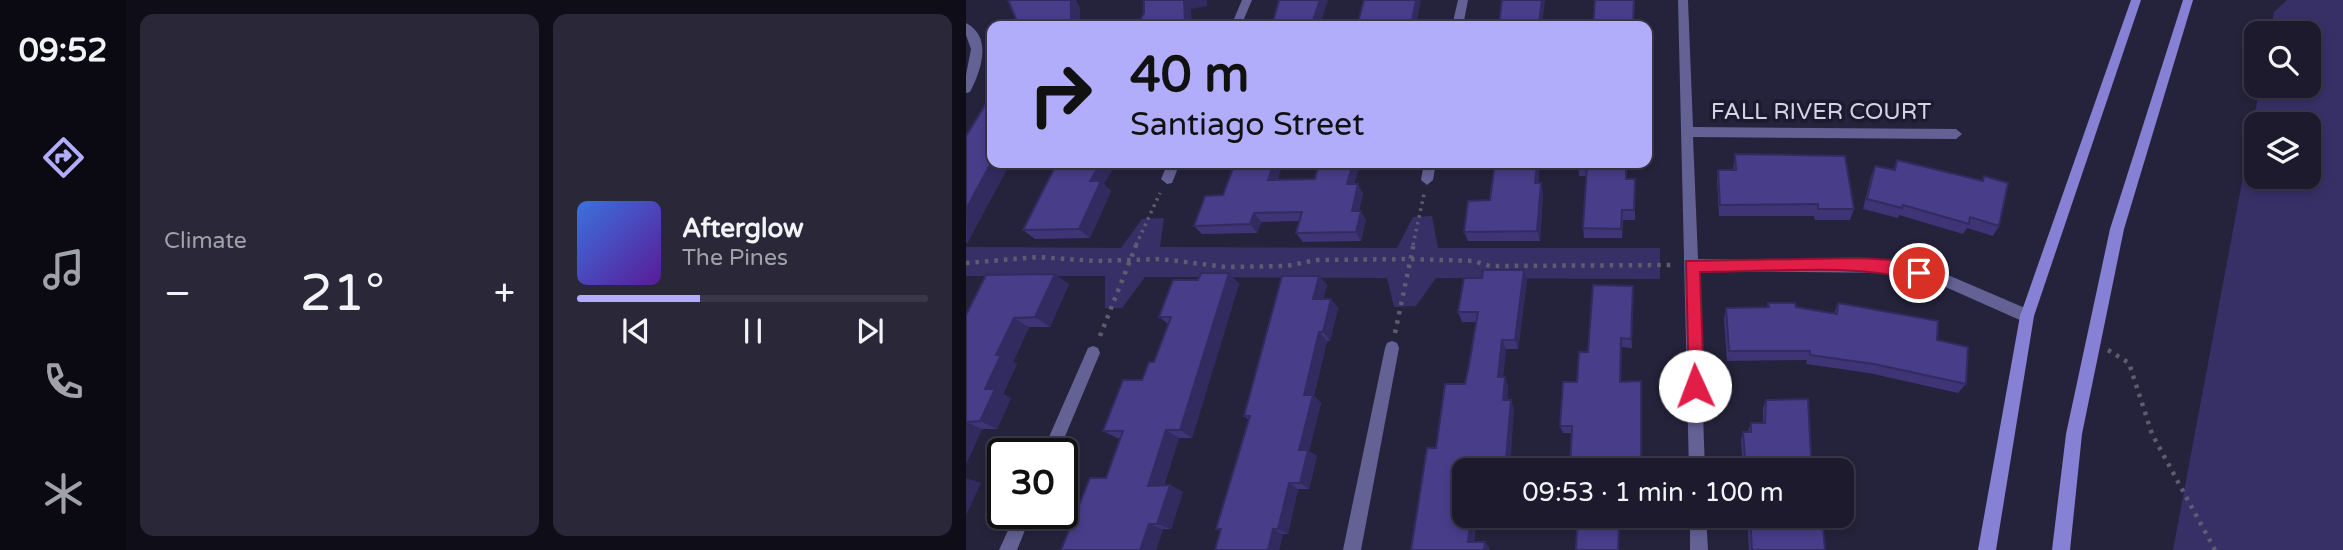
<!DOCTYPE html>
<html lang="en">
<head>
<meta charset="utf-8">
<style>
  body { margin:0; font-family:"Varela Round",sans-serif; background:#292738; color:#f1f3f6; height:100vh; display:flex; flex-direction:column; font-size:26px; white-space:nowrap }
  * { box-sizing:border-box; margin:0 }
  p { font-size:23px; color:#a0a1a9 }
  .icon { flex:none; width:38px; height:38px; fill:none; stroke:currentColor; stroke-width:2; stroke-linecap:round; stroke-linejoin:round }
  .map { position:relative; flex:1; overflow:hidden }
  .drawer { display:flex; flex-direction:column; gap:14px; padding:14px; background:#0f0e18; width:840px }
  .drawer>* { flex:none }
  .banner { position:absolute; left:21px; top:21px; width:665px; height:147px; border-radius:14px; box-shadow:0 4px 10px #0003,0 0 0 2px #3a3848; background:#b1adfa; color:#111; overflow:hidden }
  .controls { position:absolute; left:1278px; top:21px; display:grid; gap:14px }
  .controls a { display:grid; place-items:center; width:77px; height:77px; border-radius:14px; background:#1c1a2c; box-shadow:0 4px 10px #0003,0 0 0 2px #3a3848; font-size:35px }
  .speed { position:absolute; left:21px; top:438px; display:flex; gap:14px; font-size:35px; font-weight:700; text-align:center }
  .speed>* { display:grid; place-content:center; width:91px; height:91px; border-radius:50%; background:#1c1a2c; box-shadow:0 4px 10px #0003,0 0 0 2px #3a3848; line-height:1 }
  .speed .limit { border:4px solid #111; border-radius:10px; background:#fff; color:#111 }
  .pin { position:absolute; display:grid; place-items:center; width:60px; height:60px; color:#fff; margin:-30px; border:4px solid #fff; border-radius:50%; box-shadow:0 2px 7px #0007 }
  .me { position:absolute; width:77px; margin:-38px; rotate:358deg; stroke-linejoin:round; filter:drop-shadow(0 0 5px #0008) }
  .turn { display:flex; align-items:center; gap:24px; height:147px; padding:0 28px; font-size:32px }
  .turn .icon { width:91px; height:91px; stroke-width:2.5 }
  .turn b { display:block; font-size:49px; line-height:60px }
  .big { font-size:52px; font-weight:600; line-height:1.1 }
  .drawer .card { flex:1; display:flex; flex-direction:column; justify-content:center; gap:10px; min-width:0; padding:0 24px; border-radius:14px; background:#292738 }
  .song { display:flex; align-items:center; gap:21px }
  .cover { width:84px; height:84px; border-radius:10px; background:linear-gradient(135deg,hsl(220 70% 55%),hsl(270 70% 35%)) }
  .played { height:7px; border-radius:4px; background:linear-gradient(90deg,#b1adfa 35%,#3a3848 35%) }
  .keys { display:flex; justify-content:space-around; direction:ltr }
  .heat { display:flex; justify-content:space-between; align-items:center; font-size:38px; direction:ltr }
  .drawer .tiles { flex:1; display:grid; gap:14px; grid-template-columns:repeat(2,1fr) }
  .trip { position:absolute; left:486px; top:458px; width:402px; height:70px; border-radius:14px; background:#1c1a2c; box-shadow:0 4px 10px #0003,0 0 0 2px #3a3848; font-weight:600; line-height:70px; text-align:center }
  main { display:flex; flex:1; min-height:0 }
  .dock { display:flex; flex-direction:column; width:126px; justify-content:space-around; align-items:center; background:#0b0a12; color:#a0a1a9 }
  .dock .icon { width:49px; height:49px }
  .dock .current { color:#b1adfa }
  .dock b { font-size:32px; color:#f1f3f6 }
  .map>svg:first-child { display:block }
  .green { fill:#373066; fill-rule:evenodd }
  .lines { fill:none; stroke-linecap:round; stroke-linejoin:round }
  .path-far1 { stroke:#5d5c71; stroke-width:3.5; stroke-dasharray:2.5 4.5; stroke-linecap:butt }
  .path { stroke:#5d5c71; stroke-width:4.5; stroke-dasharray:3.5 6; stroke-linecap:butt }
  .street { fill:#646195; fill-rule:evenodd }
  .secondary { fill:#8781d5; fill-rule:evenodd }
  .wall { fill:#3e3476 }
  .shaded-wall { fill:#322b60 }
  .building { fill:#483d89; stroke:#322b60; stroke-width:2 }
  .route { fill:#e11d48; stroke:#92132f; stroke-width:2 }
  .labels { text-anchor:middle; dominant-baseline:central; stroke-width:7; stroke-linejoin:round; paint-order:stroke }
  .street-label { font-size:23px; fill:#d3d3e2; stroke:#1b1a30 }
</style>
</head>
<body>
<main>
<nav class="dock">
<b>09:52</b>
<svg class="icon current" aria-label="directions" viewBox="0 0 24 24"><path d="M12 3l9 9-9 9-9-9zM9 14v-3h6M13 9l2 2-2 2"/></svg>
<svg class="icon" aria-label="music" viewBox="0 0 24 24"><path d="M9 18V5l10-2v13"/><circle cx="6" cy="18" r="3"/><circle cx="16" cy="16" r="3"/></svg>
<svg class="icon" aria-label="phone" viewBox="0 0 24 24"><path d="M5 4h4l2 5-3 2q2 4 5 5l2-3 5 2v4C11 20 4 13 5 4z"/></svg>
<svg class="icon" aria-label="climate" viewBox="0 0 24 24"><path d="M12 3v18M4 7l16 10M4 17L20 7"/></svg>
</nav>
<section class="drawer">
<div class="tiles">
<div class="card"><p>Climate</p>
<div class="heat"><a>−</a><b class="big">21°</b><a>+</a></div>
</div>
<div class="card">
<div class="song"><i class="cover"></i><div><b>Afterglow</b><p>The Pines</p></div></div>
<div class="played"></div>
<div class="keys"><svg class="icon" aria-label="previous" viewBox="0 0 24 24"><path d="M18 5L8 12l10 7zM5 5v14"/></svg><svg class="icon" aria-label="pause" viewBox="0 0 24 24"><path d="M8 5v14M16 5v14"/></svg><svg class="icon" aria-label="next" viewBox="0 0 24 24"><path d="M6 5l10 7-10 7zM19 5v14"/></svg></div>
</div>
</div>
</section>
<div class="map">
<svg width="1377" height="550" viewBox="0 0 1377 550">
  <rect width="100%" height="100%" fill="#25233b"/>
  <path class="green" d="M1321 0H1377V550H1207L1294 86H1342V33H1304L1308 12ZM1290 124H1342V177H1290Z
    M466 216 472 248H694V279L470 278 450 306 428 307 421 278 179 277 156 308H139V276H0V247L155 248 176 219 198 218 194 247 431 248 447 217Z"/>
  <g class="lines">
    <path class="path-far1" d="M170 245 194 193
      M447 245 458 194"/>
    <path class="path" d="M0 263 72 257 130 261 195 259 260 267 320 266 351 260 444 259 508 261 524 266 707 265
      M429 333 448 243
      M134 336 171 243
      M1142 350 1163 363 1186 434 1249 550"/>
    <path class="street" d="M276 0H286L275 26H265Z
      M492 0H502L497 26H486Z
      M712 0H722L727 127 990 129 996 134 990 139 727 137 732 259 926 261 982 275 1066 311 1068 316 1066 321 1061 322 1056 321 975 285 926 273 732 271 739 471H723Z
      M0 23C27 37 15 71 4 92L0 93V75L5 49 0 35Z
      M202 163H214L206 183 201 184 195 179Z
      M458 163H470L467 180 461 185 455 180Z
      M426 341 431 343 433 348 395 550H377L419 348 421 343Z
      M127 346 132 348 134 353 92 453H76L122 348Z
      M50 513H66L51 550H33Z
      M724 516H740L742 550H724Z"/>
    <path class="secondary" d="M1165 0H1175L1068 316 1030 550H1012L1054 316Z
      M1217 0H1227L1158 229 1116 434 1104 550H1086L1100 434 1144 229Z"/>
  </g>
  <path class="wall" d="M0 136 26 163H59L56 169H41L0 244Z
    M769 154 888 209 884 220H849L848 216H753L751 181 752 170H767Z
    M931 160 1016 181 1018 176 1033 226 1027 236 1001 228 997 234 933 215 932 218 897 209 905 176 909 166 927 170Z
    M269 163H317L311 180 349 179 353 163H394L388 184 397 193 393 211 400 220 395 241 337 242 330 233 334 221 295 222 291 233 236 234 228 226 257 195Z
    M529 163H574L572 183 577 193 574 241H502L498 232 524 200Z
    M612 163 660 179H669V220H657L656 238H618L617 228 621 176H613Z
    M138 184 145 191 124 238 69 239 57 230Z
    M263 273 273 284 226 438H213L198 485H204L217 492 205 529H197L190 550H95L140 478 154 438H151L137 431 176 380 188 362 202 324 193 317 232 280Z
    M353 276 361 285 357 299H365L372 308 364 341H361L348 396 355 403 343 451 351 456 343 489H332L322 534H317L313 550H249L255 531 250 529 283 420 278 416Z
    M561 280 552 349H540L537 377 542 386 541 400 548 408 499 471V516H511L508 542 523 547V550H445L470 448 499 384 503 365 510 322H496L492 312Z
    M103 284 84 327H63L47 362 51 364 37 394 45 398 31 429H16L0 464V315Z
    M667 286 666 348 656 347 606 433H597L594 426 622 352Z
    M802 303 868 313 872 303 971 340 1000 384 992 393 903 373 840 364 841 360 761 361 758 318 760 308 801 307Z
    M800 400 845 458 851 471H777L775 439 777 432H782L785 423H797V408Z
    M602 516H667V528L604 530 602 525Z
    M781 516H856L859 550H783Z"/>
  <path class="shaded-wall" d="M105 0H110L114 8V26H105Z
    M218 0H241V6L225 9 226 26H217Z
    M354 0H362L354 26H345Z
    M450 0H455L450 26H445Z
    M576 0H579L576 26 573 23Z
    M26 161V163H33L41 169 1 244 0 209Z
    M49 163H59L56 169Z
    M135 163H151L138 184 145 191 124 238 113 229 124 181Z
    M308 163H317L309 189 302 180Z
    M387 163H394L386 193 381 184Z
    M571 163H574L571 193 569 183Z
    M575 183 577 193 574 241 571 231Z
    M392 184 397 193 391 220 386 211Z
    M395 211 400 220 395 241 390 232Z
    M288 213 295 222 291 233 284 224Z
    M558 270 561 280 552 349 549 340Z
    M263 273 273 284 226 438 214 430Z
    M89 274 103 284 84 327 69 317Z
    M353 276 361 285 355 308 347 299Z
    M667 286V296L666 348 665 339Z
    M365 299 372 308 364 341 357 332Z
    M48 318 63 327 47 362 51 364 37 394 45 398 31 429 14 421 19 389 30 355Z
    M353 332 361 341 348 396 355 403 343 451 351 456 343 489 334 483 333 450 338 395Z
    M655 338 656 347 655 390 654 382Z
    M536 340 540 349 536 386 532 377Z
    M539 377 542 386 541 408 537 400Z
    M545 400 548 408 544 471H539Z
    M0 422 16 429 0 464Z
    M200 430 213 438 195 492 182 486Z
    M0 478 15 483 0 515Z
    M323 483 332 489 322 534 312 529Z
    M204 485 217 492 205 529 191 524Z
    M505 516H511L507 547 502 542Z
    M183 524 197 529 190 550H174Z
    M307 529 317 534 313 550H302Z
    M519 542 523 547V550H518Z"/>
  <path class="building" d="M42 0H105V26H53Z
    M178 0H218L219 24 217 26H171L178 13Z
    M313 0H354L345 26H306Z
    M398 0H450L445 26H391Z
    M536 0H576L573 23H580L579 26H533Z
    M629 0H668L667 26H627Z
    M26 94V161L0 209V136Z
    M769 154 879 156 888 209H852V204L754 205 752 170H770Z
    M931 160 1017 181 1018 176 1042 183 1033 226 1004 217 1003 224 937 205 936 208 901 199 909 166 929 170Z
    M91 163H135L124 181H135L113 229 57 230Z
    M269 163H308L302 180 349 179 353 163H387L381 184H392L386 211H395L390 232 330 233 336 212 288 213 284 224 228 226 239 196 257 195Z
    M529 163H571L569 183H575L571 231 498 232 502 201 524 200Z
    M612 163H660V179H669L668 210H656L655 229 617 228 621 166H611Z
    M517 270H558L549 340H536L532 377H539L537 400H545L539 471H499V516H505L502 542H519L518 550H445L461 448H470L479 384H499L503 365 512 312H492L498 278H516Z
    M235 273H263L214 430H200L182 486 204 485 191 524H183L174 550H95L124 478H140L157 431H137L157 380H176L183 362H188L205 317H193L207 280H232Z
    M89 274 69 317 48 318 30 355H35L19 389H29L14 421 0 422V315L20 275Z
    M316 276H353L347 299H365L357 332H353L338 395H347L333 450H342L334 483H323L312 529H307L302 550H249L255 529H250L284 416H278Z
    M627 285 667 286 665 339 655 338 654 382 675 381V471H604L606 426H594L597 382H611L613 352H622Z
    M802 303H829L830 307 871 314 872 303 972 321 971 340 1002 347 1000 384 908 364 844 355V351H763L760 308 803 307Z
    M842 399 845 458H850L851 471H780L777 432H785V423H799L800 400Z
    M602 516H666V523H653L652 550H610L611 524 602 525Z
    M784 516H856L859 550H786Z"/>
  <path class="route" d="M892 258 926 260 958 268 961 273 953 280C883 263 806 272 734 272L738 386 735 391 729 394 723 391 720 261Z"/>
  <g class="labels">
    <g class="street-label">
      <text x="855" y="112">FALL RIVER COURT</text>
    </g>
  </g>
</svg>
<div class="controls">
<a><svg class="icon" aria-label="search" viewBox="0 0 24 24"><circle cx="10" cy="10" r="6"/><path d="M15 15l6 6"/></svg></a>
<a><svg class="icon" aria-label="layers" viewBox="0 0 24 24"><path d="M12 4l9 5-9 5-9-5zM3 14l9 5 9-5"/></svg></a>
</div>
<div class="speed"><div class="limit">30</div></div>
<div class="pin" style="left:953px;top:273px;background:#d93025"><svg class="icon" aria-label="arrive" viewBox="0 0 24 24"><path d="M6 21V4h12l-3 4 3 4H6"/></svg></div>
<svg class="me" style="left:729px;top:386px" viewBox="-20 -20 40 40"><circle r="19" fill="#fff"/><path d="M0-13L10 11 0 6-10 11z" fill="#e11d48"/></svg>
<div class="trip">09:53 · 1 min · 100 m</div>
<div class="banner">
<div class="turn"><svg class="icon" aria-label="right" viewBox="0 0 24 24"><path d="M7 20v-9h11M14 6l5 5-5 5"/></svg><div><b>40 m</b>Santiago Street</div></div>
</div>
</div>
</main>
</body>
</html>
